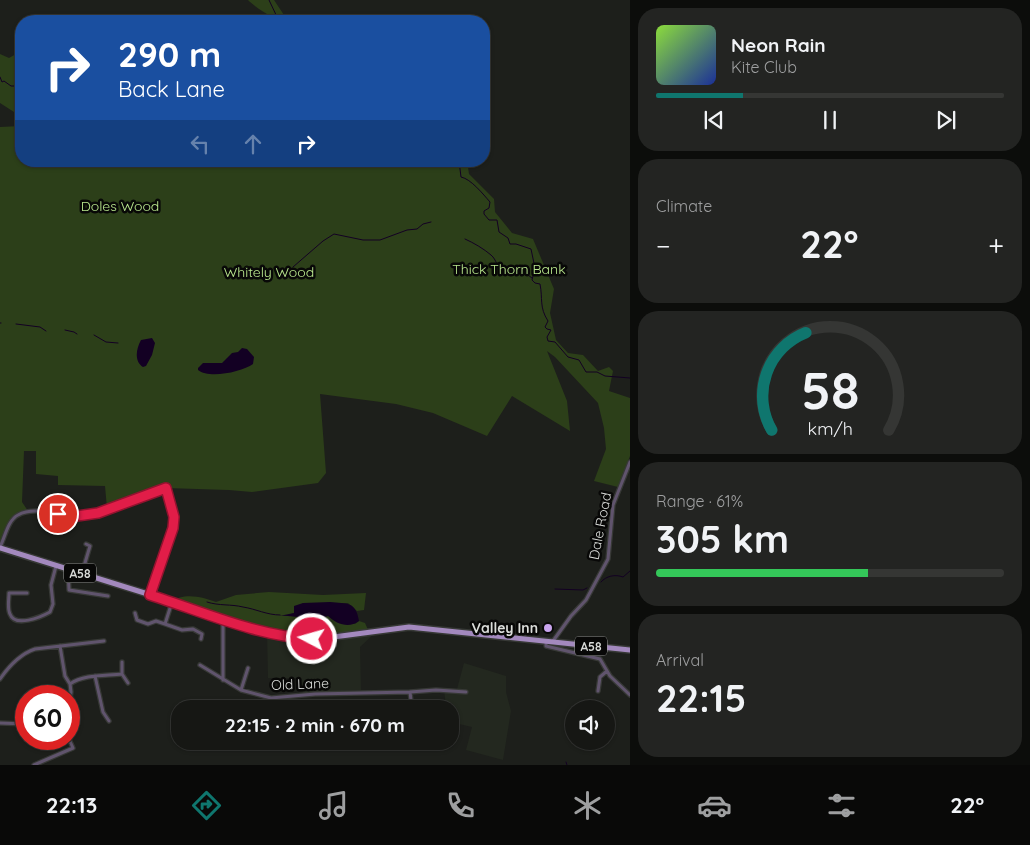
<!DOCTYPE html>
<html lang="en">
<head>
<meta charset="utf-8">
<style>
  body { margin:0; font-family:Quicksand,sans-serif; background:#232422; color:#f1f3f6; height:100vh; display:flex; flex-direction:column; font-size:19px; white-space:nowrap }
  * { box-sizing:border-box; margin:0 }
  p { font-size:16px; color:#9e9fa0 }
  .icon { flex:none; width:28px; height:28px; fill:none; stroke:currentColor; stroke-width:2; stroke-linecap:round; stroke-linejoin:round }
  .map { position:relative; flex:1; overflow:hidden }
  .sheet { display:flex; flex-direction:column; gap:8px; padding:8px; background:#0c0d0b; width:400px }
  .sheet>* { flex:none }
  .guide { position:absolute; left:15px; top:15px; width:475px; height:152px; border-radius:20px; box-shadow:0 1px 4px #0004,0 0 0 1px #353634; background:#1a4fa0; color:#fff; overflow:hidden }
  .buttons { position:absolute; left:565px; top:700px; display:grid; gap:10px }
  .buttons a { display:grid; place-items:center; width:50px; height:50px; border-radius:50%; background:#161714; box-shadow:0 1px 4px #0004,0 0 0 1px #353634; font-size:25px }
  .speed { position:absolute; left:15px; top:685px; display:flex; gap:10px; font-size:25px; font-weight:700; text-align:center }
  .speed>* { display:grid; place-content:center; width:65px; height:65px; border-radius:50%; background:#161714; box-shadow:0 1px 4px #0004,0 0 0 1px #353634; line-height:1 }
  .speed .limit { border:8px solid #d22; background:#fff; color:#111 }
  .pin { position:absolute; display:grid; place-items:center; width:42px; height:42px; color:#fff; margin:-21px; border:2px solid #fff; border-radius:50%; box-shadow:0 1px 5px #0007 }
  .me { position:absolute; width:55px; margin:-28px; rotate:276deg; stroke-linejoin:round; filter:drop-shadow(0 0 4px #0008) }
  .turn { display:flex; align-items:center; gap:18px; height:105px; padding:0 20px; font-size:22px }
  .turn .icon { width:65px; height:65px; stroke-width:2.5 }
  .turn b { display:block; font-size:35px; line-height:42px }
  .lanes { display:flex; align-items:center; height:48px; padding:0 20px; background:#0003; justify-content:center; gap:25px; direction:ltr }
  .lanes .off { opacity:.35 }
  .big { font-size:38px; font-weight:700; line-height:1.1 }
  .sheet .widget { flex:1; display:flex; flex-direction:column; justify-content:center; gap:8px; min-width:0; padding:0 18px; border-radius:20px; background:#232422 }
  .sheet .dial { align-items:center; gap:0 }
  .dial svg { height:130px; overflow:visible; fill:none; stroke:#353634; stroke-width:7; stroke-linecap:round; text-anchor:middle }
  .dial text { fill:#f1f3f6; stroke:none }
  .song { display:flex; align-items:center; gap:15px }
  .cover { width:60px; height:60px; border-radius:8px; background:linear-gradient(135deg,hsl(90 70% 55%),hsl(230 70% 35%)) }
  .played { height:5px; border-radius:2px; background:linear-gradient(90deg,#0f766e 25%,#353634 25%) }
  .keys { display:flex; justify-content:space-around; direction:ltr }
  .heat { display:flex; justify-content:space-between; align-items:center; font-size:28px; direction:ltr }
  .charge { height:8px; border-radius:4px; background:linear-gradient(90deg,#34c759 61%,#353634 0) }
  .trip { position:absolute; left:171px; top:700px; width:288px; height:50px; border-radius:20px; background:#161714; box-shadow:0 1px 4px #0004,0 0 0 1px #353634; font-weight:700; line-height:50px; text-align:center }
  .tabs { display:flex; height:80px; justify-content:space-around; align-items:center; background:#090908; color:#9e9fa0 }
  .tabs .icon { width:35px; height:35px }
  .tabs .selected { color:#0f766e }
  .tabs b { font-size:22px; color:#f1f3f6 }
  main { display:flex; flex:1; min-height:0 }
  .map>svg:first-child { display:block }
  .built { fill:#23281f }
  .green { fill:#2c3f19 }
  .water { fill:#130023 }
  .lines { fill:none; stroke-linecap:round; stroke-linejoin:round }
  .stream { stroke:#130023; stroke-width:1 }
  .street-casing { stroke:#373936; stroke-width:5.5 }
  .primary-casing { stroke:#373936; stroke-width:8 }
  .street { stroke:#60546d; stroke-width:3 }
  .primary { stroke:#a389be; stroke-width:5 }
  .route-casing { stroke:#92132f; stroke-width:12 }
  .route { stroke:#e11d48; stroke-width:9 }
  .poi-dot { fill:#c9a5ee; stroke:#080807; stroke-width:2 }
  .labels { text-anchor:middle; dominant-baseline:central; stroke-width:5; stroke-linejoin:round; paint-order:stroke }
  .shield { fill:#080807; stroke:#9b9c9a; stroke-width:1 }
  .shield-label { font-size:12px; font-weight:bold; fill:#dadcd9 }
  .park-label { font-size:14px; fill:#bbe98f; stroke:#080807 }
  .street-label { font-size:14px; fill:#dadcd9; stroke:#080807 }
  .poi-label { font-size:14px; font-weight:bold; fill:#dadcd9; stroke:#080807; text-anchor:end }
</style>
</head>
<body>
<main>
<div class="map">
<svg width="630" height="765" viewBox="0 0 630 765">
  <rect width="100%" height="100%" fill="#1d1f1b"/>
  <path class="built" d="M377 631 360 647 361 690 303 693 299 678H268L267 632Z
    M464 663 506 676V692L511 711 503 760 466 750 472 727 450 722V709H446L444 688 457 689Z"/>
  <path class="green" d="M248 0H274L288 21C276 21 257 9 248 0Z
    M21 43V120L14 112 0 103V54L9 58 16 54Z
    M21 126V161H464L468 167 469 174 494 199 495 212 512 233 533 239 554 289 550 313 556 340 568 353 583 355 598 371 609 367 613 371 609 391 630 398V456L618 487 594 481 606 449 604 428 598 403 555 357 547 351 567 401 570 431 512 396 487 436 433 413 396 404 320 394 326 473 318 483 252 492 229 490 166 488 107 508 105 486 58 485V476L36 474V451H24L22 502 28 511 11 519 7 535 0 547V127Z
    M269 592 323 595 366 593 364 610 357 611 348 603H303L294 613 288 615 322 620 324 617 328 616 355 624 359 621 365 623 369 632 312 639 223 621 172 602C183 592 203 597 216 602L236 595Z"/>
  <path class="water" d="M152 338 155 343 152 355 146 366 143 367C134 361 136 349 141 340Z
    M242 348 247 349 254 357 253 364C242 372 209 379 198 370V368L203 363H222L232 353 238 352Z
    M330 602C347 604 356 601 359 621 349 629 336 624 328 616L324 617 322 620C307 620 294 615 279 616L294 613V606L303 603Z"/>
  <g class="lines">
    <path class="stream" d="M269 0 278 19 281 18 284 21
      M0 77 2 82 4 81 11 86H15L21 89
      M459 161 461 177C471 179 483 194 490 202L489 208 484 211V214L489 220H497L499 232 508 238 510 244H516L531 249 535 268 532 280 535 283 540 284C543 299 539 307 548 321L545 327 547 329 551 330 547 337 548 341 555 342 568 357 579 360 586 372H597L605 376 630 378
      M465 239C474 243 484 249 491 255 497 260 496 267 503 271 512 275 524 270 532 278
      M293 267 323 241 334 234 363 240H380L407 230 417 229 423 224 431 222
      M0 323H1
      M16 324 40 327 46 331
      M65 330 74 332 77 334
      M94 335 106 342 118 343
      M601 582C606 576 615 574 623 577L630 571
      M555 589 583 590 587 588
      M207 602C219 606 231 604 243 607 256 609 267 615 280 615
      M566 762 567 765"/>
    <g class="street-casing">
      <path id="street" d="M0 547C5 537 8 520 18 515 34 506 57 515 75 516 104 517 138 498 166 488L173 517V528L151 595
        M68 570 69 590 108 596
        M82 573 90 546 86 544
        M27 593H9C9 600 7 608 10 614 15 628 41 617 50 612L53 604 51 585 56 566
        M172 602 165 624 182 630 193 629 202 634 201 639
        M135 613 137 620 148 624 156 621 165 624
        M546 641V646L600 659 610 676 630 695
        M553 641 571 616 586 600 608 559 613 505 630 462
        M60 646 65 676 70 684 71 692 69 707
        M200 665 241 690 271 698 315 694 410 692 436 690 466 692
        M122 674V662
        M122 674 128 683
        M95 676 103 712 109 721
        M0 679C9 666 20 654 35 649L104 641
        M223 680V621
        M70 684C84 674 106 676 122 674
        M241 690 248 668
        M598 691 600 677 607 671
        M410 692 412 709
        M0 723 26 724
        M34 765 73 748 69 739"/>
    </g>
    <g class="primary-casing">
      <path id="primary" d="M0 548 151 595 223 621 297 638H326L409 627 630 650"/>
    </g>
    <use href="#street" class="street"/>
    <use href="#primary" class="primary"/>
  </g>
  <g class="lines">
    <g class="route-casing">
      <path id="route" d="M58 514 77 516 98 513 166 488 174 517 173 528 150 595C204 612 256 636 312 639"/>
    </g>
    <use href="#route" class="route"/>
  </g>
  <circle class="poi-dot" cx="548" cy="628" r="5"/>
  <g class="labels">
    <g class="shield">
      <rect x="64" y="563.5" width="32" height="19" rx="4"/>
      <rect x="575" y="636.5" width="32" height="19" rx="4"/>
    </g>
    <g class="shield-label">
      <text x="80" y="573">A58</text>
      <text x="591" y="646">A58</text>
    </g>
    <g class="park-label">
      <text x="120" y="206">Doles Wood</text>
      <text x="509" y="269">Thick Thorn Bank</text>
      <text x="269" y="272">Whitely Wood</text>
    </g>
    <g class="street-label">
      <text transform="translate(600 526) rotate(-79)">Dale Road</text>
      <text transform="translate(300 684) rotate(-2)">Old Lane</text>
    </g>
    <g class="poi-label">
      <text x="538" y="628">Valley Inn</text>
    </g>
  </g>
</svg>
<div class="buttons">
<a><svg class="icon" aria-label="sound" viewBox="0 0 24 24"><path d="M4 9h4l5-4v14l-5-4H4zM17 9q2 3 0 6"/></svg></a>
</div>
<div class="speed"><div class="limit">60</div></div>
<div class="pin" style="left:58px;top:514px;background:#d93025"><svg class="icon" aria-label="arrive" viewBox="0 0 24 24"><path d="M6 21V4h12l-3 4 3 4H6"/></svg></div>
<svg class="me" style="left:312px;top:639px" viewBox="-20 -20 40 40"><circle r="17" fill="#e11d48" stroke="#fff" stroke-width="3"/><path d="M0-11L8 9 0 5-8 9z" fill="#fff"/></svg>
<div class="trip">22:15 · 2 min · 670 m</div>
<div class="guide">
<div class="turn"><svg class="icon" aria-label="right" viewBox="0 0 24 24"><path d="M7 20v-9h11M14 6l5 5-5 5"/></svg><div><b>290 m</b>Back Lane</div></div>
<div class="lanes"><svg class="icon off" aria-label="left" viewBox="0 0 24 24"><path d="M17 20v-9H6M10 6l-5 5 5 5"/></svg><svg class="icon off" aria-label="ahead" viewBox="0 0 24 24"><path d="M12 20V5M6 11l6-6 6 6"/></svg><svg class="icon" aria-label="right" viewBox="0 0 24 24"><path d="M7 20v-9h11M14 6l5 5-5 5"/></svg></div>
</div>
</div>
<section class="sheet">
<div class="widget">
<div class="song"><i class="cover"></i><div><b>Neon Rain</b><p>Kite Club</p></div></div>
<div class="played"></div>
<div class="keys"><svg class="icon" aria-label="previous" viewBox="0 0 24 24"><path d="M18 5L8 12l10 7zM5 5v14"/></svg><svg class="icon" aria-label="pause" viewBox="0 0 24 24"><path d="M8 5v14M16 5v14"/></svg><svg class="icon" aria-label="next" viewBox="0 0 24 24"><path d="M6 5l10 7-10 7zM19 5v14"/></svg></div>
</div>
<div class="widget"><p>Climate</p>
<div class="heat"><a>−</a><b class="big">22°</b><a>+</a></div>
</div>
<div class="widget dial"><svg viewBox="0 0 100 80">
<path d="M14 69A42 42 0 1 1 86 69"/>
<path d="M14 69A42 42 0 0 1 35 9" stroke="#0f766e"/>
<text x="50" y="56" font-size="32" font-weight="700">58</text>
<text x="50" y="72" font-size="11">km/h</text>
</svg></div>
<div class="widget"><p>Range · 61%</p><b class="big">305 km</b><div class="charge"></div></div>
<div class="widget"><p>Arrival</p><b class="big">22:15</b></div>
</section>
</main>
<nav class="tabs">
<b>22:13</b>
<svg class="icon selected" aria-label="directions" viewBox="0 0 24 24"><path d="M12 3l9 9-9 9-9-9zM9 14v-3h6M13 9l2 2-2 2"/></svg>
<svg class="icon" aria-label="music" viewBox="0 0 24 24"><path d="M9 18V5l10-2v13"/><circle cx="6" cy="18" r="3"/><circle cx="16" cy="16" r="3"/></svg>
<svg class="icon" aria-label="phone" viewBox="0 0 24 24"><path d="M5 4h4l2 5-3 2q2 4 5 5l2-3 5 2v4C11 20 4 13 5 4z"/></svg>
<svg class="icon" aria-label="climate" viewBox="0 0 24 24"><path d="M12 3v18M4 7l16 10M4 17L20 7"/></svg>
<svg class="icon" aria-label="car" viewBox="0 0 24 24"><path d="M5 17H2v-5l4-1 3-4h7l3 4 3 1v5h-3M9 17h6M6 11h13"/><circle cx="7" cy="17" r="2"/><circle cx="17" cy="17" r="2"/></svg>
<svg class="icon" aria-label="filters" viewBox="0 0 24 24"><path d="M4 7h16M4 17h16"/><circle cx="9" cy="7" r="2"/><circle cx="15" cy="17" r="2"/></svg>
<b>22°</b>
</nav>
</body>
</html>
